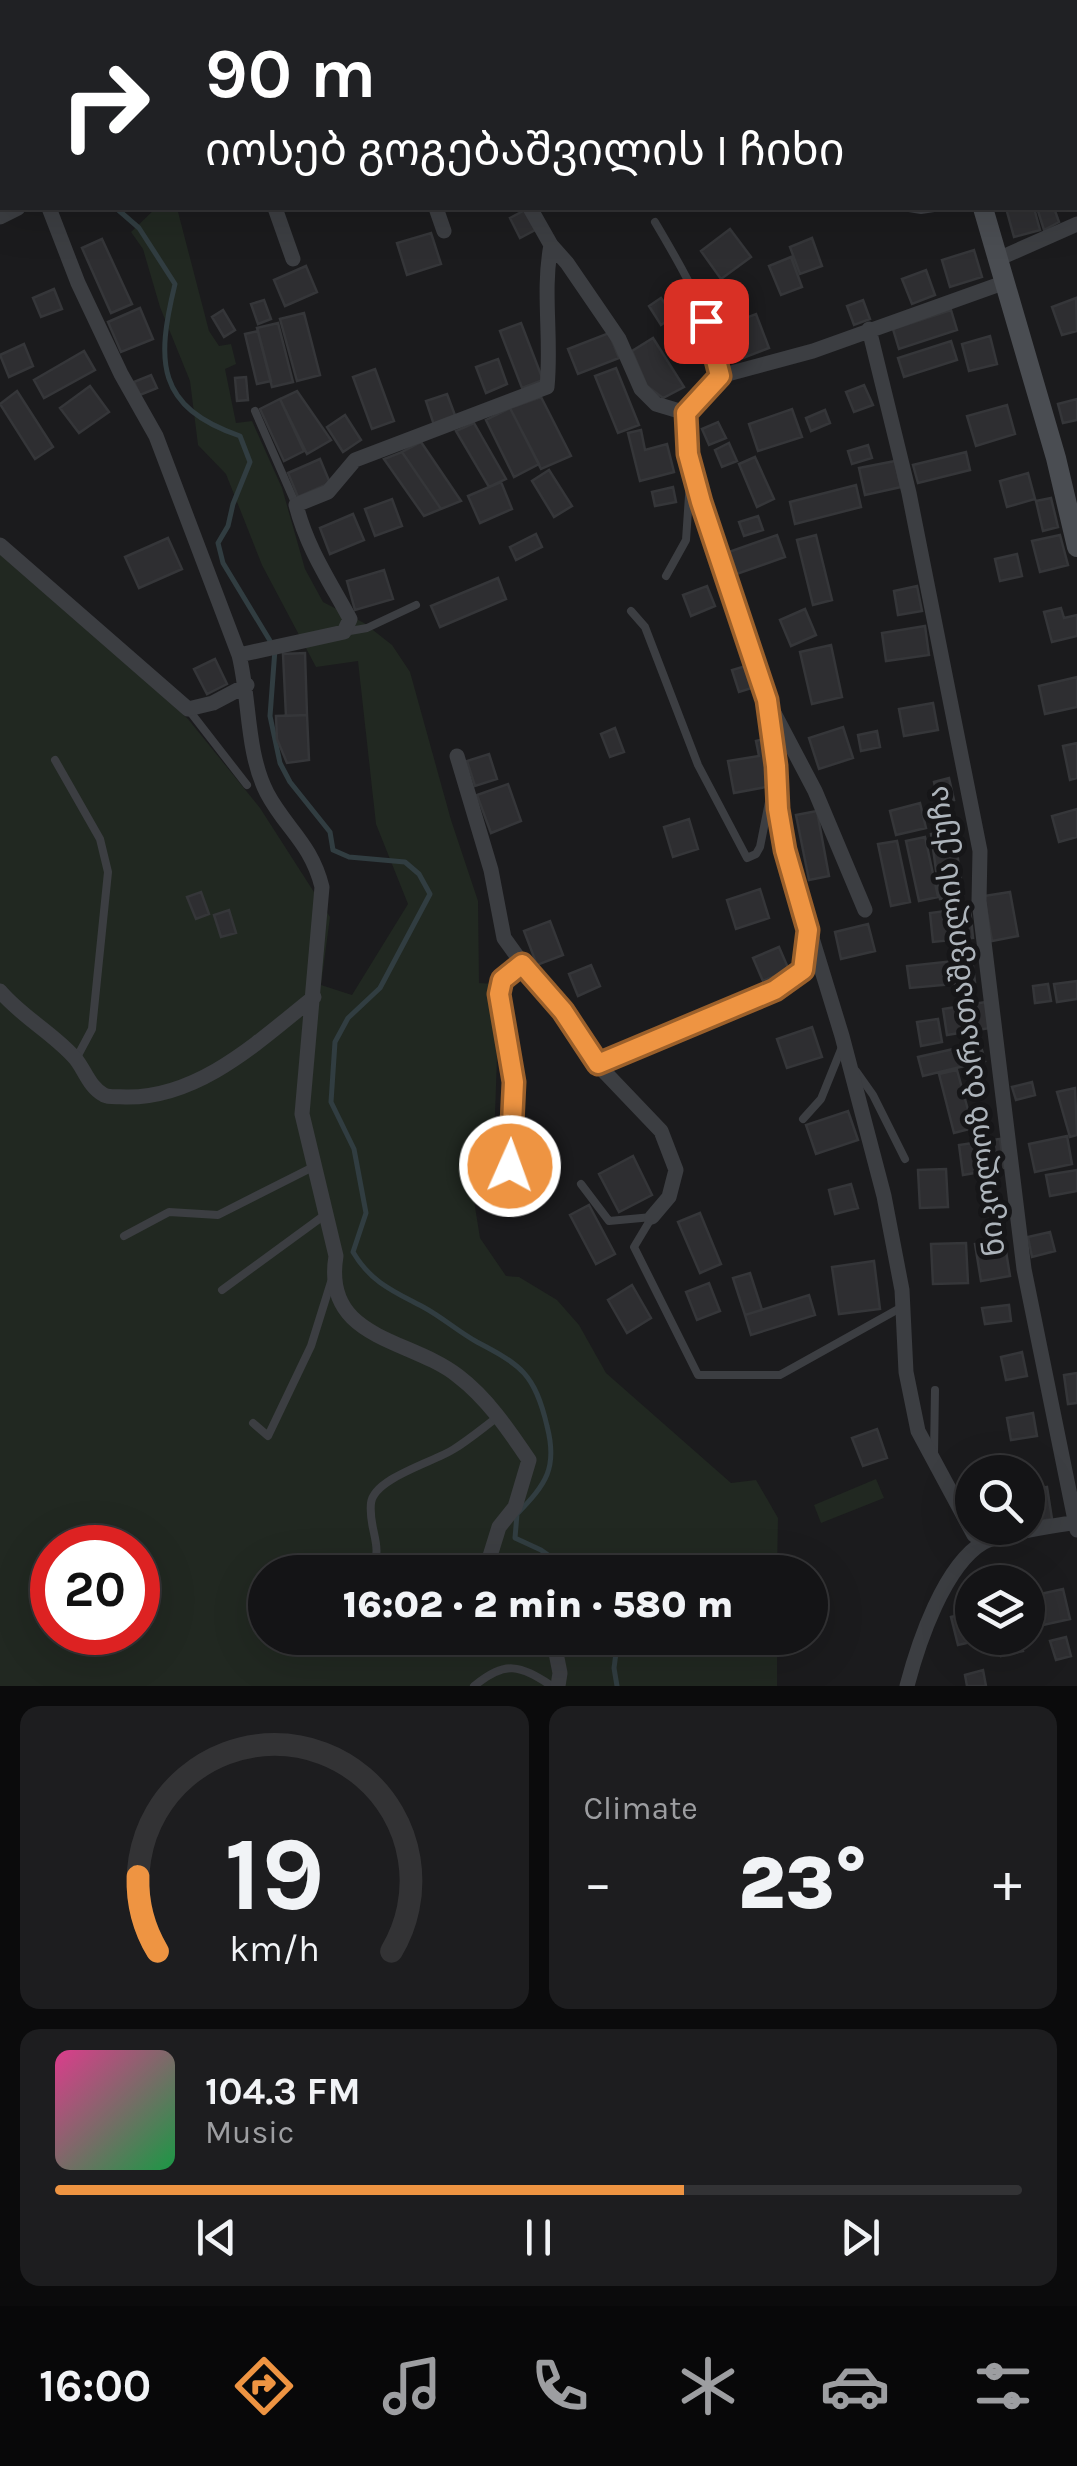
<!DOCTYPE html>
<html lang="en">
<head>
<meta charset="utf-8">
<style>
  body { margin:0; font-family:Karla,"Noto Sans Georgian",sans-serif; background:#1d1d1f; color:#f1f3f6; height:100vh; display:flex; flex-direction:column; font-size:38px; white-space:nowrap }
  * { box-sizing:border-box; margin:0 }
  p { font-size:32px; color:#9d9ea1 }
  .icon { flex:none; width:55px; height:55px; fill:none; stroke:currentColor; stroke-width:2; stroke-linecap:round; stroke-linejoin:round }
  .map { position:relative; height:1686px; overflow:hidden }
  .sheet { display:flex; flex-direction:column; gap:20px; padding:20px; background:#0b0b0c; flex:1 }
  .sheet>* { flex:none }
  .guide { position:absolute; left:0px; top:0px; width:1078px; height:210px; box-shadow:0 10px 40px #0002,0 0 0 2px #333335; background:#202124; color:#fff; overflow:hidden }
  .fabs { position:absolute; left:955px; top:1455px; display:grid; gap:20px }
  .fabs a { display:grid; place-items:center; width:90px; height:90px; border-radius:50%; background:#141416; box-shadow:0 10px 40px #0002,0 0 0 2px #333335; font-size:50px }
  .speed { position:absolute; left:30px; top:1525px; display:flex; gap:20px; font-size:50px; font-weight:700; text-align:center }
  .speed>* { display:grid; place-content:center; width:130px; height:130px; border-radius:50%; background:#141416; box-shadow:0 10px 40px #0002,0 0 0 2px #333335; line-height:1 }
  .speed .limit { border:15px solid #d22; background:#fff; color:#111 }
  .pin { position:absolute; display:grid; place-items:center; width:85px; height:85px; color:#fff; margin:-42px; border-radius:20px; box-shadow:0 5px 15px #0006 }
  .me { position:absolute; width:110px; margin:-55px; rotate:2deg; stroke-linejoin:round; filter:drop-shadow(0 0 8px #0008) }
  .turn { display:flex; align-items:center; gap:35px; height:210px; padding:0 40px; font-size:45px }
  .turn .icon { width:130px; height:130px; stroke-width:2.5 }
  .turn b { display:block; font-size:70px; line-height:85px }
  .big { font-size:75px; font-weight:800; line-height:1.1 }
  .sheet .widget { flex:1; display:flex; flex-direction:column; justify-content:center; gap:15px; min-width:0; padding:0 35px; border-radius:20px; background:#1d1d1f }
  .sheet .dial { align-items:center; gap:0 }
  .dial svg { height:260px; overflow:visible; fill:none; stroke:#333335; stroke-width:7; stroke-linecap:round; text-anchor:middle }
  .dial text { fill:#f1f3f6; stroke:none }
  .song { display:flex; align-items:center; gap:30px }
  .cover { width:120px; height:120px; border-radius:15px; background:linear-gradient(135deg,hsl(330 70% 55%),hsl(140 70% 35%)) }
  .played { height:10px; border-radius:5px; background:linear-gradient(90deg,#ee9442 65%,#333335 65%) }
  .keys { display:flex; justify-content:space-around; direction:ltr }
  .heat { display:flex; justify-content:space-between; align-items:center; font-size:55px; direction:ltr }
  .sheet .tiles { flex:1; display:grid; gap:20px; grid-template-columns:1fr 1fr }
  .widget:last-child { grid-column:span 2 }
  .trip { position:absolute; left:248px; top:1555px; width:580px; height:100px; border-radius:50px; background:#141416; box-shadow:0 10px 40px #0002,0 0 0 2px #333335; font-weight:800; line-height:100px; text-align:center }
  .tabs { display:flex; height:160px; justify-content:space-around; align-items:center; background:#080809; color:#9d9ea1 }
  .tabs .icon { width:70px; height:70px }
  .tabs .on { color:#ee9442 }
  .tabs b { font-size:45px; color:#f1f3f6 }
  .map>svg:first-child { display:block }
  .green { fill:#212821; fill-rule:evenodd }
  .lines { fill:none; stroke-linecap:round; stroke-linejoin:round }
  .stream { stroke:#313d41; stroke-width:5 }
  .building { fill:#2e2e31; stroke:#353639; stroke-width:2.5 }
  .lane { stroke:#3c3e42; stroke-width:8 }
  .street { stroke:#3c3e42; stroke-width:15 }
  .secondary { stroke:#4a4d52; stroke-width:20 }
  .route-casing { stroke:#9b602b; stroke-width:25 }
  .route { stroke:#ee9442; stroke-width:18 }
  .labels { text-anchor:middle; dominant-baseline:central; stroke-width:10; stroke-linejoin:round; paint-order:stroke }
  .street-label { font-size:30px; fill:#aeb5bc; stroke:#161618 }
</style>
</head>
<body>
<div class="map">
<svg width="1077" height="1686" viewBox="0 0 1077 1686">
  <rect width="100%" height="100%" fill="#1b1b1d"/>
  <path class="green" d="M156 208H177L209 331 219 346 231 344 236 364 225 369 236 423 252 421 282 488 305 569 323 602 364 623 392 645 410 672 451 820 478 901 479 983 494 984 497 1058 494 1142 471 1182 480 1238 506 1276 519 1277 557 1300 579 1325 606 1373 731 1483 756 1480 778 1518 777 1572H265V1638H777V1686H0V550L188 719 260 808 330 917 321 985 352 995 408 904 376 824 358 661 316 667 262 565 226 474 198 445 190 381 160 307 143 249 131 232ZM52 1548H138V1632H52Z
    M876 1479 884 1498 821 1523 814 1505Z"/>
  <g class="lines">
    <path class="stream" d="M0 48 2 62
      M116 208 139 228 175 284C156 362 156 407 240 436L250 462 233 504 228 526 218 543 223 563 275 649 270 716 280 763 290 782 330 832 333 850 349 857 405 862 419 874 430 894 380 988 348 1018 335 1042 331 1102 354 1149 366 1213 353 1252C371 1283 395 1292 425 1308 443 1318 459 1332 477 1342 521 1365 535 1374 547 1426 558 1468 546 1484 517 1514L515 1538 541 1550 572 1572
      M617 1686 614 1668 618 1638"/>
  </g>
  <path class="building" d="M1006 208H1034L1040 230 1014 237Z
    M1037 208H1054L1059 222 1044 230Z
    M527 209 537 229 520 238 510 218Z
    M730 229 751 257 721 279 701 251Z
    M431 233 441 264 407 275 397 243Z
    M812 238 822 266 800 274 790 247Z
    M102 239 132 304 111 313 82 248Z
    M974 250 982 277 950 287 942 260Z
    M791 257 802 287 781 295 769 266Z
    M306 266 317 292 285 306 274 280Z
    M926 270 935 295 912 304 902 279Z
    M54 289 62 309 41 317 33 298Z
    M661 298 674 316 661 325 649 306Z
    M1076 298 1077 331 1062 335 1052 307Z
    M264 300 271 319 258 324 251 304Z
    M863 300 870 319 854 325 847 306Z
    M140 308 153 339 121 352 108 322Z
    M223 310 235 330 224 337 212 317Z
    M951 310 957 330 899 349 893 329Z
    M304 313 320 375 297 381 280 319Z
    M756 314 769 348 738 360 725 326Z
    M278 323 293 382 272 387 257 328Z
    M521 323 543 380 522 388 500 331Z
    M258 331 271 381 257 384 245 334Z
    M609 333 619 358 578 374 568 349Z
    M990 336 997 364 969 371 962 344Z
    M653 338 684 387 663 398 647 386 632 351Z
    M951 341 957 360 904 377 898 358Z
    M24 344 33 366 9 377 0 355Z
    M84 351 95 370 44 398 34 380Z
    M498 359 507 384 486 393 476 367Z
    M616 368 639 425 618 433 595 376Z
    M375 369 394 421 372 429 353 377Z
    M151 375 157 388 140 395 134 382Z
    M246 377 248 400 237 401 235 378Z
    M864 385 873 405 854 412 846 392Z
    M90 386 109 412 79 433 60 408Z
    M17 391 53 447 35 459 0 404Z
    M297 391 331 440 307 454 280 399Z
    M447 394 456 418 434 425 426 401Z
    M541 397 571 456 541 469 510 408Z
    M280 399 304 451 284 461 260 409Z
    M1077 399V420L1063 423 1058 404Z
    M1007 405 1015 434 976 446 967 416Z
    M510 408 539 464 514 477 486 420Z
    M792 409 802 437 758 451 749 424Z
    M825 410 830 423 811 431 806 418Z
    M345 415 361 440 343 452 327 427Z
    M718 422 726 438 709 445 702 429Z
    M474 423 506 479 489 487 456 431Z
    M641 430 645 450 667 444 674 472 640 481 628 433Z
    M421 442 461 501 441 509 402 452Z
    M729 443 737 461 722 467 715 450Z
    M868 445 872 458 852 464 848 451Z
    M402 452 441 509 424 516 384 459Z
    M966 452 970 470 918 483 913 465Z
    M755 457 774 499 757 507 739 464Z
    M320 459 330 483 298 497 288 473Z
    M895 461 901 487 865 495 859 468Z
    M549 470 572 506 554 517 532 481Z
    M1028 473 1035 499 1007 507 1000 481Z
    M501 482 512 509 480 523 468 496Z
    M856 485 861 507 795 524 790 502Z
    M673 487 676 502 655 506 652 492Z
    M1051 498 1058 527 1043 531 1036 501Z
    M392 499 402 526 375 536 365 509Z
    M353 514 364 540 330 554 320 528Z
    M758 516 763 530 744 536 739 522Z
    M536 534 542 547 516 560 510 547Z
    M777 535 785 557 734 575 726 553Z
    M816 535 832 600 813 605 797 540Z
    M1060 535 1068 565 1040 572 1032 541Z
    M168 538 182 569 139 588 125 557Z
    M1017 554 1022 576 1000 581 995 559Z
    M384 570 393 599 355 610 347 581Z
    M498 578 506 599 440 627 431 606Z
    M707 586 715 606 691 616 683 595Z
    M917 586 922 611 898 615 894 591Z
    M1061 608 1064 618 1077 615V636L1052 642 1044 612Z
    M805 609 816 635 791 646 780 620Z
    M925 626 929 655 886 661 882 633Z
    M831 645 842 697 812 704 800 652Z
    M305 653 307 715 286 716 283 654Z
    M215 659 227 684 207 694 194 669Z
    M749 665 755 687 739 692 732 670Z
    M1077 677V707L1045 714 1039 686Z
    M933 703 938 730 904 736 899 709Z
    M307 715 309 760 287 763 277 739 276 716Z
    M843 727 853 758 819 769 809 738Z
    M615 728 624 752 610 757 601 734Z
    M877 731 880 747 861 751 858 735Z
    M768 738 766 787 734 793 728 761 759 756 756 741Z
    M1077 743V778L1070 780 1063 746Z
    M489 754 497 779 475 786 467 761Z
    M949 778 954 800 939 804 934 782Z
    M508 784 521 821 491 833 477 795Z
    M920 803 926 828 896 835 890 811Z
    M1077 809V837L1059 842 1052 816Z
    M817 811 829 876 809 880 796 815Z
    M689 819 698 849 673 857 664 827Z
    M954 831 963 895 940 899 931 834Z
    M925 837 938 897 919 901 906 841Z
    M897 841 910 902 891 906 878 844Z
    M760 889 769 918 736 929 727 900Z
    M201 892 209 914 196 919 187 897Z
    M1010 892 1018 936 992 941 984 896Z
    M970 908 973 938 933 942 930 913Z
    M229 910 236 933 221 937 214 915Z
    M550 921 563 955 537 965 524 931Z
    M868 924 875 951 841 959 835 932Z
    M779 947 789 970 763 981 753 958Z
    M972 959 975 982 910 988 907 966Z
    M591 965 600 986 578 996 569 974Z
    M1077 981V999L1057 1002 1054 984Z
    M1048 984 1051 1001 1035 1003 1033 986Z
    M986 1002 990 1028 947 1035 943 1009Z
    M938 1019 942 1042 921 1046 917 1022Z
    M812 1027 822 1057 787 1068 777 1039Z
    M980 1043 985 1061 923 1076 918 1057Z
    M957 1070 973 1128 954 1133 939 1074Z
    M1032 1082 1035 1095 1016 1100 1012 1087Z
    M1075 1088 1077 1135 1070 1137 1057 1092Z
    M848 1111 858 1140 816 1154 806 1125Z
    M1067 1136 1072 1164 1035 1172 1029 1144Z
    M1000 1139 1004 1168 963 1175 959 1145Z
    M633 1156 652 1195 619 1212 599 1174Z
    M946 1169 948 1207 920 1208 918 1170Z
    M1077 1170V1191L1050 1196 1046 1175Z
    M851 1184 858 1208 835 1214 829 1190Z
    M589 1205 615 1254 596 1264 570 1215Z
    M700 1213 721 1264 700 1273 678 1222Z
    M1050 1232 1055 1251 1032 1257 1028 1237Z
    M1004 1239 1010 1276 981 1281 975 1244Z
    M966 1243 968 1283 933 1284 931 1244Z
    M874 1261 880 1309 839 1314 832 1267Z
    M750 1273 762 1310 745 1315 733 1278Z
    M709 1283 720 1311 697 1320 686 1292Z
    M632 1285 651 1318 627 1333 608 1300Z
    M809 1295 815 1315 751 1335 745 1315Z
    M1009 1305 1011 1321 985 1324 982 1308Z
    M1022 1352 1027 1376 1006 1380 1001 1357Z
    M1077 1373V1403L1068 1404 1064 1375Z
    M1033 1413 1037 1436 1011 1440 1007 1418Z
    M877 1429 887 1458 863 1466 852 1438Z
    M1047 1487 1052 1519 1028 1523V1490Z
    M1063 1589 1070 1619 1043 1625 1036 1595Z
    M972 1612V1638L984 1639 958 1645 951 1617Z
    M1066 1637 1071 1656 1056 1660 1050 1641Z
    M1020 1639 1023 1651 1001 1656 998 1644Z
    M983 1670 986 1686H967L965 1675Z"/>
  <g class="lines">
    <path class="lane" d="M909 208 921 210 934 208
      M655 222C687 276 709 313 720 376
      M255 411 296 505
      M666 576 686 540 690 481
      M631 611 645 627 698 765 747 858 756 854 760 847 771 792
      M344 632 367 628 416 605
      M188 709 247 785
      M55 760 100 839 108 872 92 1029 76 1059
      M856 1071 873 1095 905 1159
      M803 1119 821 1099 842 1047
      M510 1165 513 1082 499 994 503 979 522 964
      M581 1184 609 1221 652 1217
      M652 1217 634 1247 698 1375H780L902 1307
      M124 1236 169 1212 218 1215 313 1167
      M222 1290 326 1214
      M253 1423 268 1436 311 1346 331 1282
      M934 1454 935 1390
      M372 1572C384 1544 368 1530 371 1503 374 1478 434 1462 454 1449 470 1439 484 1427 499 1416
      M474 1686C506 1660 519 1665 552 1686"/>
    <path class="street" d="M411 0 412 2
      M212 2 213 0
      M0 93 2 98
      M49 208 78 283 121 374 156 436 239 655C250 699 246 752 267 793 286 829 311 843 322 887L302 1114 336 1256C322 1340 410 1338 458 1376 487 1398 508 1429 529 1460L515 1507 499 1527 490 1556 501 1572
      M275 208 293 259
      M436 208 444 231
      M530 208 551 245 567 263 619 339 641 389 656 404 686 413
      M0 217 18 208
      M998 259 1077 224
      M869 329 909 493 980 851 979 901 1024 1269 1077 1530
      M0 545 188 709 213 703 247 685
      M239 655 344 632 350 619C329 580 307 548 296 505L328 492 355 460 547 387C552 339 542 292 551 245
      M774 713 815 791 865 910
      M457 756 491 870 504 938 527 970 563 1011 598 1065 661 1131 676 1170 669 1197 652 1217
      M0 991C22 1017 53 1033 75 1058 85 1070 89 1087 104 1095 110 1098 119 1096 126 1097 200 1098 260 1040 314 997
      M598 1065 775 990 803 970 808 936
      M986 1541 974 1535 918 1431 906 1372 902 1290 884 1196 842 1036 785 850 777 809 776 766 767 700 701 502 688 454 686 413 720 376 813 351 1003 283
      M553 1638 560 1673 558 1686
      M907 1686C918 1644 944 1565 984 1542 1001 1533 1055 1526 1077 1522"/>
    <path class="secondary" d="M879 0 881 2
      M983 208 1056 458 1077 547"/>
  </g>
  <g class="lines">
    <g class="route-casing">
      <path id="route" d="M510 1166 514 1082 499 994 502 980 522 964 563 1011 598 1064 775 990 803 970 808 930 785 850 778 809 776 766 767 700 701 502 688 454 686 413 720 376 706 321"/>
    </g>
    <use href="#route" class="route"/>
  </g>
  <g class="labels">
    <g class="street-label">
      <text transform="translate(966 1021) rotate(-97)">ნიკოლოზ ბარათაშვილის ქუჩა</text>
    </g>
  </g>
</svg>
<div class="fabs">
<a><svg class="icon" aria-label="search" viewBox="0 0 24 24"><circle cx="10" cy="10" r="6"/><path d="M15 15l6 6"/></svg></a>
<a><svg class="icon" aria-label="layers" viewBox="0 0 24 24"><path d="M12 4l9 5-9 5-9-5zM3 14l9 5 9-5"/></svg></a>
</div>
<div class="speed"><div class="limit">20</div></div>
<div class="pin" style="left:706px;top:321px;background:#d93025"><svg class="icon" aria-label="arrive" viewBox="0 0 24 24"><path d="M6 21V4h12l-3 4 3 4H6"/></svg></div>
<svg class="me" style="left:510px;top:1166px" viewBox="-20 -20 40 40"><circle r="17" fill="#ee9442" stroke="#fff" stroke-width="3"/><path d="M0-11L8 9 0 5-8 9z" fill="#fff"/></svg>
<div class="trip">16:02 · 2 min · 580 m</div>
<div class="guide">
<div class="turn"><svg class="icon" aria-label="right" viewBox="0 0 24 24"><path d="M7 20v-9h11M14 6l5 5-5 5"/></svg><div><b>90 m</b>იოსებ გოგებაშვილის I ჩიხი</div></div>
</div>
</div>
<section class="sheet">
<div class="tiles">
<div class="widget dial"><svg viewBox="0 0 100 80">
<path d="M14 69A42 42 0 1 1 86 69"/>
<path d="M14 69A42 42 0 0 1 8 46" stroke="#ee9442"/>
<text x="50" y="56" font-size="32" font-weight="700">19</text>
<text x="50" y="72" font-size="11">km/h</text>
</svg></div>
<div class="widget"><p>Climate</p>
<div class="heat"><a>−</a><b class="big">23°</b><a>+</a></div>
</div>
<div class="widget">
<div class="song"><i class="cover"></i><div><b>104.3 FM</b><p>Music</p></div></div>
<div class="played"></div>
<div class="keys"><svg class="icon" aria-label="previous" viewBox="0 0 24 24"><path d="M18 5L8 12l10 7zM5 5v14"/></svg><svg class="icon" aria-label="pause" viewBox="0 0 24 24"><path d="M8 5v14M16 5v14"/></svg><svg class="icon" aria-label="next" viewBox="0 0 24 24"><path d="M6 5l10 7-10 7zM19 5v14"/></svg></div>
</div>
</div>
</section>
<nav class="tabs">
<b>16:00</b>
<svg class="icon on" aria-label="directions" viewBox="0 0 24 24"><path d="M12 3l9 9-9 9-9-9zM9 14v-3h6M13 9l2 2-2 2"/></svg>
<svg class="icon" aria-label="music" viewBox="0 0 24 24"><path d="M9 18V5l10-2v13"/><circle cx="6" cy="18" r="3"/><circle cx="16" cy="16" r="3"/></svg>
<svg class="icon" aria-label="phone" viewBox="0 0 24 24"><path d="M5 4h4l2 5-3 2q2 4 5 5l2-3 5 2v4C11 20 4 13 5 4z"/></svg>
<svg class="icon" aria-label="climate" viewBox="0 0 24 24"><path d="M12 3v18M4 7l16 10M4 17L20 7"/></svg>
<svg class="icon" aria-label="car" viewBox="0 0 24 24"><path d="M5 17H2v-5l4-1 3-4h7l3 4 3 1v5h-3M9 17h6M6 11h13"/><circle cx="7" cy="17" r="2"/><circle cx="17" cy="17" r="2"/></svg>
<svg class="icon" aria-label="filters" viewBox="0 0 24 24"><path d="M4 7h16M4 17h16"/><circle cx="9" cy="7" r="2"/><circle cx="15" cy="17" r="2"/></svg>
</nav>
</body>
</html>
